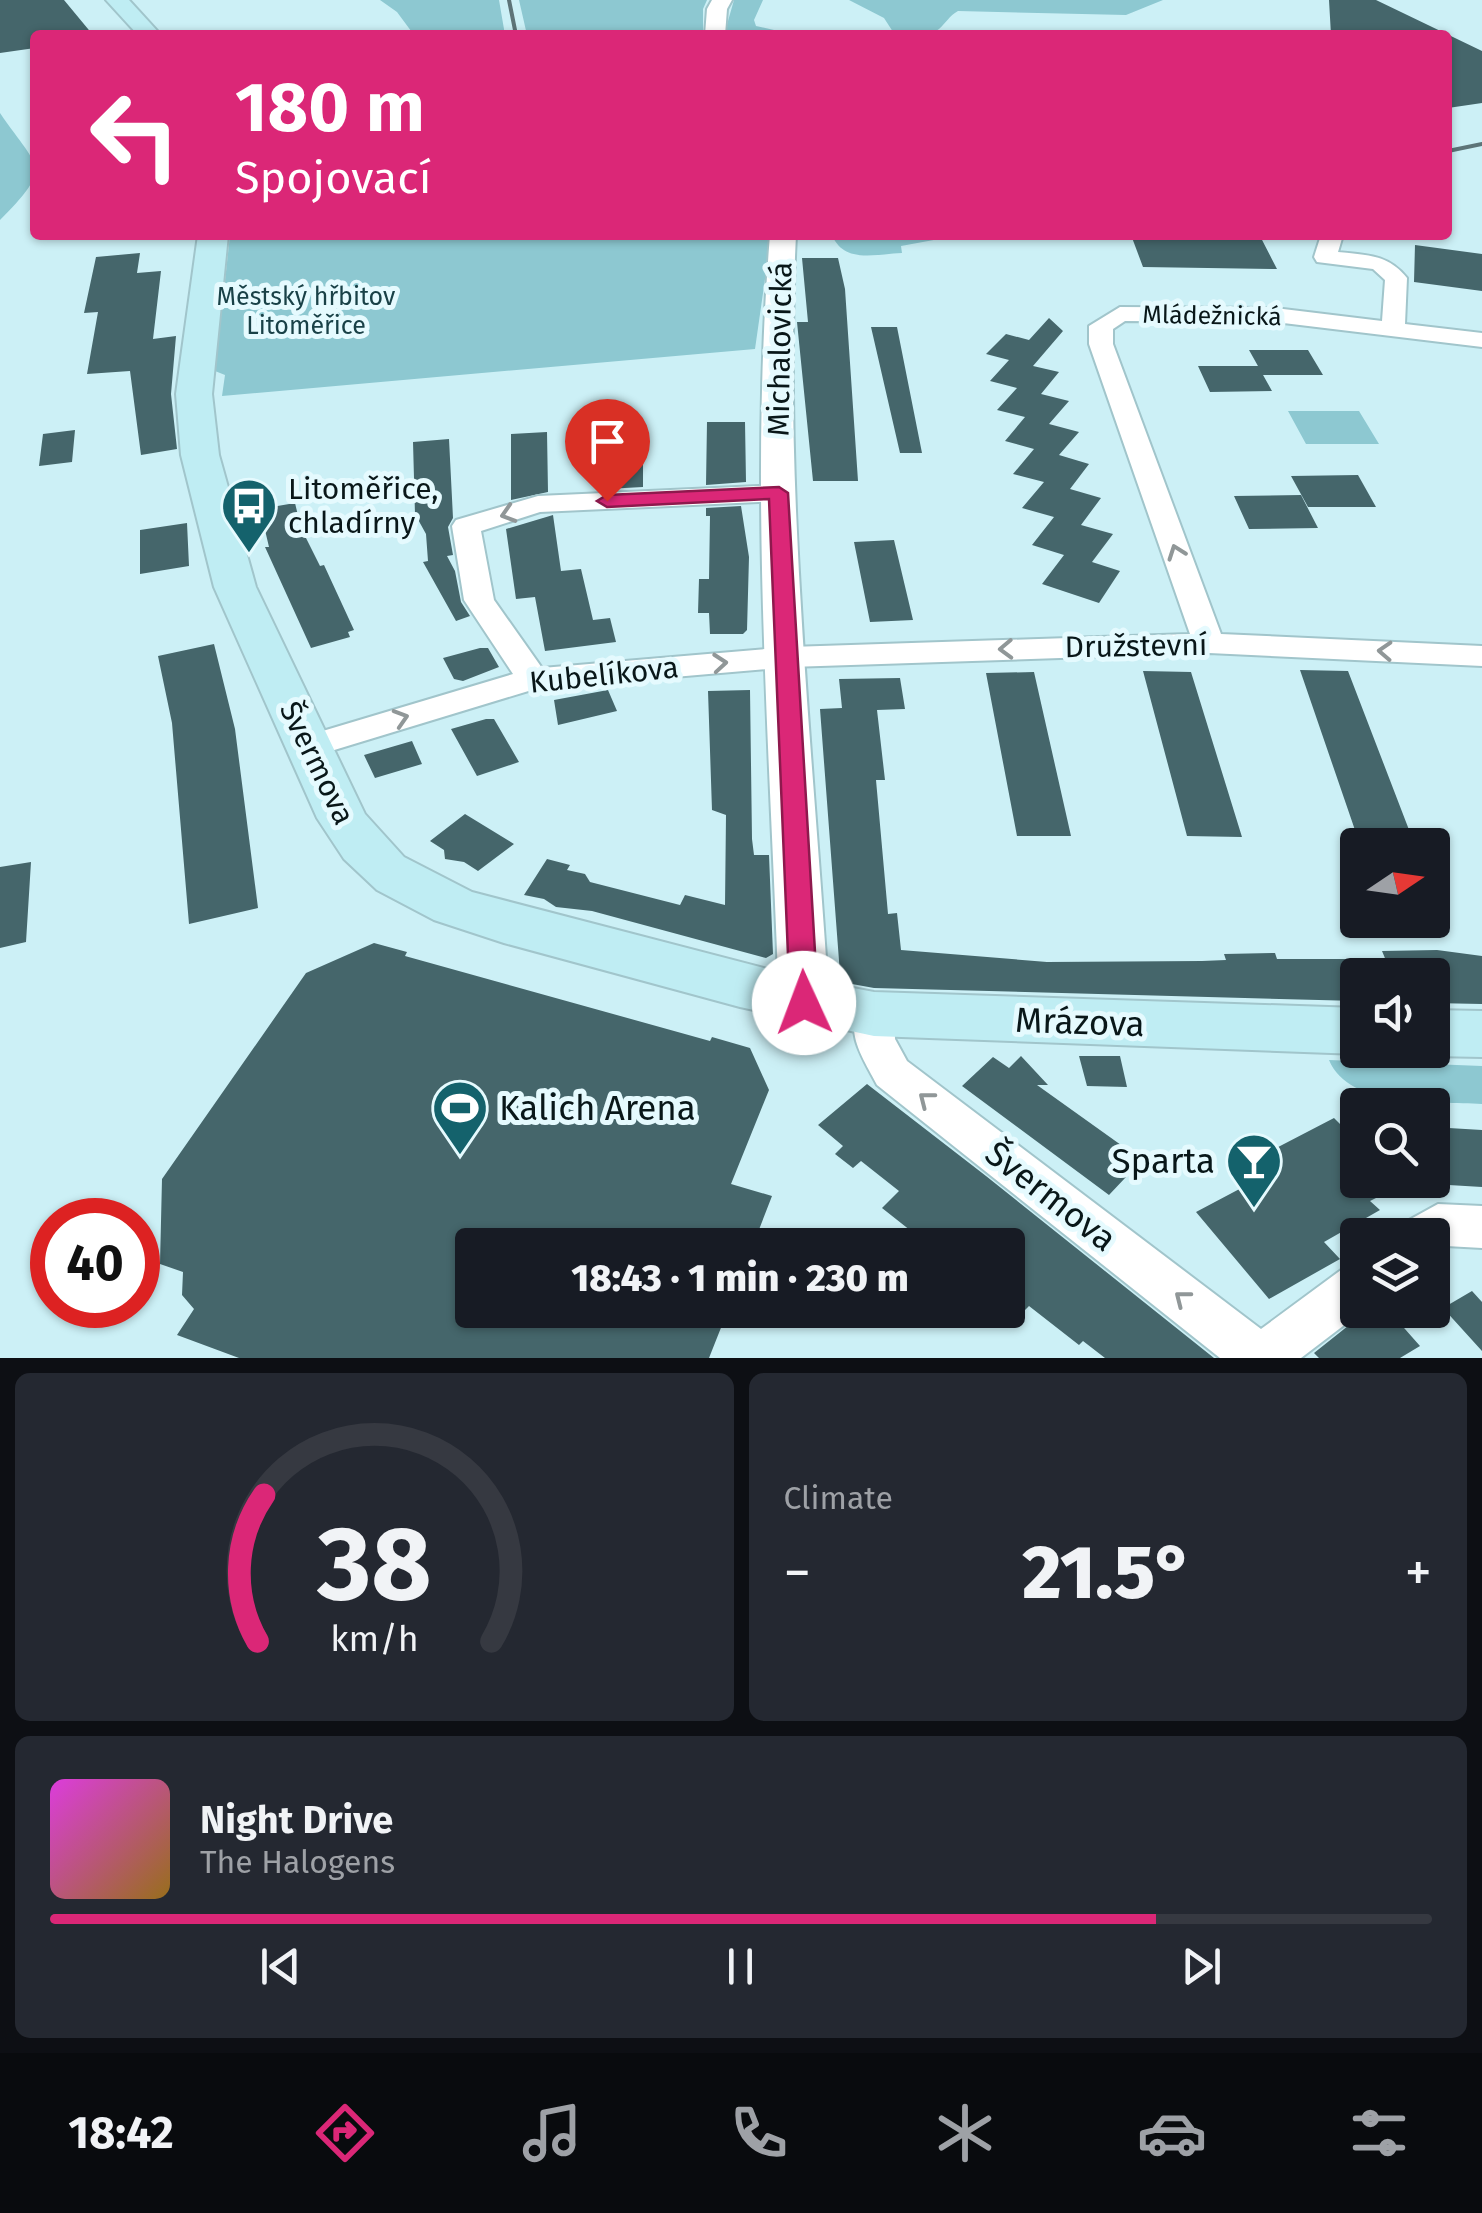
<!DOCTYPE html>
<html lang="en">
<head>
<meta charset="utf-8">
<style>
  body { margin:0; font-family:"Fira Sans",sans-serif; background:#242831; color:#f1f3f6; height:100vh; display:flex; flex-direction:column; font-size:38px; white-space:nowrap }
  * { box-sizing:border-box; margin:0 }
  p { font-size:32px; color:#9ea1a6 }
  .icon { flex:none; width:55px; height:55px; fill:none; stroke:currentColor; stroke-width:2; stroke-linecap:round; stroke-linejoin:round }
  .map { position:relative; height:1358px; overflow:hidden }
  .details { display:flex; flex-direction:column; gap:15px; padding:15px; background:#0d0f14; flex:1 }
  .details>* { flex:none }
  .hud { position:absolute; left:30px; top:30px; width:1422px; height:210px; border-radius:10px; box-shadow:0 2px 8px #0004; background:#db2777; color:#fff; overflow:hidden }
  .needle { width:65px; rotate:77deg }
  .controls { position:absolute; left:1340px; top:828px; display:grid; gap:20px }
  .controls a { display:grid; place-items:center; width:110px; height:110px; border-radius:10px; background:#171b24; box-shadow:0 2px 8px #0004; font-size:50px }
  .speed { position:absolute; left:30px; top:1198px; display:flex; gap:20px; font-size:50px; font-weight:700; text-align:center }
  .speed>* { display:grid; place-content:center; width:130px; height:130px; border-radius:50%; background:#171b24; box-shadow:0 2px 8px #0004; line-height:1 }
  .speed .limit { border:15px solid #d22; background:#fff; color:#111 }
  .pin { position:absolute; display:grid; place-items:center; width:85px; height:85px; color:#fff; margin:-102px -42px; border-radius:50% 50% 50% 0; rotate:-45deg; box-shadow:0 0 10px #0007 }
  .pin .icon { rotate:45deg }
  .me { position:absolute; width:110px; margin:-55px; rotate:358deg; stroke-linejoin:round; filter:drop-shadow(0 0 8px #0008) }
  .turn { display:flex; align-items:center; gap:35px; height:210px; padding:0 40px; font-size:45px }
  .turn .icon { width:130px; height:130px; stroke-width:2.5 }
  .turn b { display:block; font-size:70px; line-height:85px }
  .big { font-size:75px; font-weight:800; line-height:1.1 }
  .details .card { flex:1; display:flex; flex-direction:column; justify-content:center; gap:15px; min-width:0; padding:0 35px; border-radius:15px; background:#242831 }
  .details .dial { align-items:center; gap:0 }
  .dial svg { height:260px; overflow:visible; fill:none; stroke:#363941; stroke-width:7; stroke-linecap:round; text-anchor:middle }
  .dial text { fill:#f1f3f6; stroke:none }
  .song { display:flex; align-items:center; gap:30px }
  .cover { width:120px; height:120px; border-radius:15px; background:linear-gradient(135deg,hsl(300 70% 55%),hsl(40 70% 35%)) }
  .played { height:10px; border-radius:5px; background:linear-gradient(90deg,#db2777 80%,#363941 80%) }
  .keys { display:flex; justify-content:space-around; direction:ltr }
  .heat { display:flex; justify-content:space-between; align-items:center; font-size:55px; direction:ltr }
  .details .tiles { flex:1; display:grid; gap:15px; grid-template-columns:1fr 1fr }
  .card:last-child { grid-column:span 2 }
  .trip { position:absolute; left:455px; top:1228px; width:570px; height:100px; border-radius:10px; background:#171b24; box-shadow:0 2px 8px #0004; font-weight:800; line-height:100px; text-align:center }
  .tab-bar { display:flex; height:160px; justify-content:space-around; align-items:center; background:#090b0e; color:#9ea1a6 }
  .tab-bar .icon { width:70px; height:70px }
  .tab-bar .selected { color:#db2777 }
  .tab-bar b { font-size:45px; color:#f1f3f6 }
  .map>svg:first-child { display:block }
  .green { fill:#8dc8d1 }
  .building { fill:#45666b }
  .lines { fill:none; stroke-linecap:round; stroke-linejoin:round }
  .minor-casing { stroke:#a1c5cb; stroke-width:4 }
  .tertiary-casing { stroke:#a1c5cb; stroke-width:4 }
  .secondary-casing { stroke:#a1c5cb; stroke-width:4 }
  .minor { fill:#fff; fill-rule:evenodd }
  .tertiary { fill:#fff; fill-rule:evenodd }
  .secondary { fill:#bfedf3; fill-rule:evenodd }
  .rail { stroke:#5d7478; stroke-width:4 }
  .oneway { stroke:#909798 }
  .route { fill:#db2777; stroke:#8e194d; stroke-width:2.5 }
  .labels { text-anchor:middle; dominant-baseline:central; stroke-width:10; stroke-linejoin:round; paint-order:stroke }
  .far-park-label { font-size:25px; fill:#194147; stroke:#e5fafe }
  .far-street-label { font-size:25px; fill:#091719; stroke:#e5fafe }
  .street-label { font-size:30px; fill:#091719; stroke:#e5fafe }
  .poi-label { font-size:30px; fill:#091719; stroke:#e5fafe; text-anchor:start }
  .near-street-label { font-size:35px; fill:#091719; stroke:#e5fafe }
  .near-poi-label { font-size:35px; fill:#091719; stroke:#e5fafe; text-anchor:start }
</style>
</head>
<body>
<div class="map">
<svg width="1482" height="1358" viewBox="0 0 1482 1358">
  <rect width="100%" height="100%" fill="#ccf0f6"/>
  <path class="green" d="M380 0H499L505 35H414L397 12Z
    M519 0H707L703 9V35H527Z
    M734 0H763L754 20 756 26 796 35H724Z
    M849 0H1163L1126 15 958 11C949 16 946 23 939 29 928 38 908 35 895 35L884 18Z
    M0 113C37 168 55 165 0 220Z
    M230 235H771V237L755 349 222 396 225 375 215 371Z
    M832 235H961L901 246 902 253C875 254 844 264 832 235Z
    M1288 411H1359L1379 444H1306Z
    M1329 1060 1482 1066V1104C1437 1101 1349 1109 1329 1060Z"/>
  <path class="building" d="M0 0H64L93 35H35V48L0 53Z
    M1329 0H1376L1482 51V103L1448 108V35H1331Z
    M1131 235 1260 236 1277 269 1143 267Z
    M1415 245 1482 254V291L1414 282Z
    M140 253 137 273 161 271 153 339 176 336 171 394 177 449 141 455 130 371 87 374 98 312 84 313 96 257Z
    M802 258H838L845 289 858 481H813L797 322H808Z
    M1049 318 1063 331 1033 366 1059 372 1041 394 1069 401 1049 424 1079 432 1059 455 1089 464 1070 489 1101 498 1081 525 1113 534 1092 562 1120 571 1099 603 1042 584 1064 555 1032 545 1054 517 1022 508 1044 482 1013 474 1034 449 1005 441 1025 417 997 410 1017 388 990 381 1009 360 986 354 1006 334 1029 340Z
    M871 327H897L922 453H900Z
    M1249 350H1308L1323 375H1263Z
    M1198 366H1258L1272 391 1210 392Z
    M707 422H745L746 482 706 485Z
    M643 427V487L606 489 607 428Z
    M75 430 72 462 39 466 43 434Z
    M547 432 548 492 511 500V434Z
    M449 439 453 518 448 527 453 555 447 556 455 571 461 602 470 616 456 621 423 562 428 561 426 534 415 514 413 442Z
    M1358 475 1376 507H1308L1291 476Z
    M1301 495 1318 528 1249 529 1234 496Z
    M295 503 301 528 320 566 324 565 354 630 348 632 350 637 311 648 265 547H269L260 509Z
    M741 506 749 557 747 630 743 634H710L709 613H698L699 579H709L710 516H706V508Z
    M553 515 561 571 581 569 593 620 610 618 616 642 545 651 535 597 516 599 506 529Z
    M187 523 189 566 140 574V530Z
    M894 540 913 620 870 622 854 542Z
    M214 644 235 729 258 908 189 924 172 723 158 656Z
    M480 648H488L499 667 463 681 454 679 443 658Z
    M1300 670 1348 671 1411 835 1356 833Z
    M1143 671 1191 672 1242 837 1187 836Z
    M1034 672 1071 836H1017L986 673Z
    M900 678 905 709 877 710 885 780H876L888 914 897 913 901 950 1047 962 1202 961 1226 960 1224 954 1275 953 1277 959H1358V1001L874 988 852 984 840 974 820 709 842 708 839 679Z
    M608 690 617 711 558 725 554 700Z
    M750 690 752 839 754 855H769L773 954 766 958 592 911 556 907 544 899 524 895 547 859 570 865 567 870 585 874 590 882 680 905 685 895 725 905 726 815 712 810 708 691Z
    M486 719H494L519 762 477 776 451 729Z
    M412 741 422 764 375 778 364 755Z
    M465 814 514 844 478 871 464 862 445 859 444 850 430 841Z
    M31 862 26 942 0 948V867Z
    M374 943 407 952 405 956 710 1041 712 1037 750 1048 769 1090 731 1184 772 1196 753 1245H472V1310H728L709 1358H239L177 1335 194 1309 182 1295 183 1272 160 1264 162 1179 306 973Z
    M1437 950 1482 956V1004L1432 1003V975H1392L1382 951Z
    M1021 1056 1048 1085H1037L1142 1160 1109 1195 962 1086 993 1057 1009 1068Z
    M1079 1056H1120L1127 1087 1087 1086Z
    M867 1084 986 1176 1214 1358H1105L1083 1341 1079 1345 1029 1306 1008 1327V1245H962L942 1228 925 1242 882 1208 899 1191 861 1161 853 1168 835 1154 843 1146 818 1125Z
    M1334 1118 1358 1142V1180H1412L1370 1201 1380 1210 1324 1242 1340 1259 1269 1299 1196 1212 1264 1176 1251 1161Z
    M1432 1127 1482 1130V1187L1432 1184Z
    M1472 1291 1482 1302V1351L1443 1308Z
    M1368 1310H1373L1387 1325 1397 1320 1420 1346 1400 1358H1319L1314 1353Z"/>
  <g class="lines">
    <g class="minor-casing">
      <path id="minor" d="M1321 235H1343L1338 252C1366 255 1388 254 1407 278L1405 324 1482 333V347L1275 322 1125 321 1113 329V344L1221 634 1482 646V666L1209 653 790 667 535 689 308 758 296 755 291 747 296 739 513 674 464 600 452 526 456 520 538 496 779 485 793 493 779 501 540 512 481 531 494 600 542 668 790 647 1190 634 1089 344V326L1120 307 1275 308 1382 321 1385 280 1373 269 1317 262 1314 257Z
        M874 998 888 1003 894 1014 895 1039 907 1061 1261 1329 1341 1270 1358 1264V1310H1364L1301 1358H1220L877 1085C863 1058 844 1033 860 1003Z
        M1438 1204 1482 1206V1248L1446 1246 1432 1253V1235H1402L1409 1220Z"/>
    </g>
    <g class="tertiary-casing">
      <path id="tertiary" d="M712 0H732L727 9 725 35H705L707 9Z
        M770 235H796C783 490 813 748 829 1003L822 1017 804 1023 786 1017 779 1003C770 748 749 490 770 235Z"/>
    </g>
    <g class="secondary-casing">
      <path id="secondary" d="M106 0H129L161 35H138Z
        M198 235H228L212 394 219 455 256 587 365 814 404 857 472 892 806 979 874 992 1358 1008V1050H1370L1358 1054 874 1036 740 1007 504 943 434 920 377 890 344 859 317 818 214 587 181 455 176 394Z
        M1432 1010 1482 1011V1057L1432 1056 1414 1050H1432Z"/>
    </g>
    <use href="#minor" class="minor"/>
    <use href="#tertiary" class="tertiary"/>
    <use href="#secondary" class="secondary"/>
    <path class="rail" d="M509 0 516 35
      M1448 151 1482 144"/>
  </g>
  <defs><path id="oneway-chevron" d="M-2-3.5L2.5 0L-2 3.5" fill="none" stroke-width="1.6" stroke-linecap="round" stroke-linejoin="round" transform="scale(2.5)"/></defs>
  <g class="oneway">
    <use href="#oneway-chevron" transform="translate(508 514) rotate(163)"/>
    <use href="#oneway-chevron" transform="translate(1176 552) rotate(-110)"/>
    <use href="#oneway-chevron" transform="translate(1006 649) rotate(178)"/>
    <use href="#oneway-chevron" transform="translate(1385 651) rotate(-177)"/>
    <use href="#oneway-chevron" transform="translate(720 663) rotate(-5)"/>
    <use href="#oneway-chevron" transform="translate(401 718) rotate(-17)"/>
    <use href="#oneway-chevron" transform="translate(926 1099) rotate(-142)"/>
    <use href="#oneway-chevron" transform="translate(1182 1298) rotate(-142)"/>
  </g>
  <path class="route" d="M779 487 788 493 818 1003 814 1011 804 1014 794 1011 790 1003 769 499 607 507 597 501 607 495Z"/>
  <defs>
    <g id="bus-pin" transform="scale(2.875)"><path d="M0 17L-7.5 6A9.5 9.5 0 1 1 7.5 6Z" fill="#14626c" stroke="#e5fafe"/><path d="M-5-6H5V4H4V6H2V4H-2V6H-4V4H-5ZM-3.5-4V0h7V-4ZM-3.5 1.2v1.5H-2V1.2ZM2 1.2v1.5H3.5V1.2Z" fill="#fff"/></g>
    <g id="stadium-pin" transform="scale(2.875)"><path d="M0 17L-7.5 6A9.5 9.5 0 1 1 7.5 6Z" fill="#14626c" stroke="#e5fafe"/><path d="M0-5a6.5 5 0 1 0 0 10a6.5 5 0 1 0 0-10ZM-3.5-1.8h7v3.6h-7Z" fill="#fff"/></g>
    <g id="bar-pin" transform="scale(2.875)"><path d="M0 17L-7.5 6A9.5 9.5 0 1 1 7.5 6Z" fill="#14626c" stroke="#e5fafe"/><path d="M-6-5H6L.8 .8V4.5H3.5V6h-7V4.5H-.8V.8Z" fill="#fff"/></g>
  </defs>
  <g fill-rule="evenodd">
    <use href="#bus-pin" x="249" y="506"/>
    <use href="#stadium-pin" x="460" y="1108"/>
    <use href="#bar-pin" x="1254" y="1161"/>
  </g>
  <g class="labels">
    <g class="far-park-label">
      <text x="306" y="297">Městský hřbitov<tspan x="306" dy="29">Litoměřice</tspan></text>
    </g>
    <g class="far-street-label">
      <text transform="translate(1212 316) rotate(1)">Mládežnická</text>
    </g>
    <g class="street-label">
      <text transform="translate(780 349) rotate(-89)">Michalovická</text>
      <text transform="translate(1136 646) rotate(-1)">Družstevní</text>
      <text transform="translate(604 675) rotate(-6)">Kubelíkova</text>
      <text transform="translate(317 763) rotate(64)">Švermova</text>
    </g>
    <g class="poi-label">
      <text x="288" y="489">Litoměřice,<tspan x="288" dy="34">chladírny</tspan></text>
    </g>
    <g class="near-street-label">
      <text transform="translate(1080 1022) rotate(2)">Mrázova</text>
      <text transform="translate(1051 1196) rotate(38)">Švermova</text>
    </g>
    <g class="near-poi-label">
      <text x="499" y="1108">Kalich Arena</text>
      <text x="1215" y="1161" text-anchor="end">Sparta</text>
    </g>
  </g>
</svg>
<div class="controls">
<a><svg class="needle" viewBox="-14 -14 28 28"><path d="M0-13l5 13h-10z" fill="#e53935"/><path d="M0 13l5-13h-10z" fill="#9ea1a6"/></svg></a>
<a><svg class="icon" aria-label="sound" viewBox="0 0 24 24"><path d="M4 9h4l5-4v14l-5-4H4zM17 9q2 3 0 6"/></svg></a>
<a><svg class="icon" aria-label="search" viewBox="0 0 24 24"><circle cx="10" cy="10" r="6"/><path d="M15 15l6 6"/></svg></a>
<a><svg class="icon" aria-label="layers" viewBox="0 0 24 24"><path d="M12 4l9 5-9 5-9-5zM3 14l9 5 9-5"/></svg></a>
</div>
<div class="speed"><div class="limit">40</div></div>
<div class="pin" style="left:607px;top:501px;background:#d93025"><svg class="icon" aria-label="arrive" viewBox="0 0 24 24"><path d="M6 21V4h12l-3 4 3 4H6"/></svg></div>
<svg class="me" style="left:804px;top:1003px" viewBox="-20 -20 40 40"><circle r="19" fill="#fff"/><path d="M0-13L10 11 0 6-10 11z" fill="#db2777"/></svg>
<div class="trip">18:43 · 1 min · 230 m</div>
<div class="hud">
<div class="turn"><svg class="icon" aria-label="left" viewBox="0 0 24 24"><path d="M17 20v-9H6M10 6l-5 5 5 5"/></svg><div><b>180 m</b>Spojovací</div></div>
</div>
</div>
<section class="details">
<div class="tiles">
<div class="card dial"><svg viewBox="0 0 100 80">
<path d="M14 69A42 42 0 1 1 86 69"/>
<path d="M14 69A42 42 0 0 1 16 24" stroke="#db2777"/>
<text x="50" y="56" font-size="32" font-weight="700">38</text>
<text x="50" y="72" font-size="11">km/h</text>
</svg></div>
<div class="card"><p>Climate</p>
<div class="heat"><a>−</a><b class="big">21.5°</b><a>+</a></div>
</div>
<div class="card">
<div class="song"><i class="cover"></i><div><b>Night Drive</b><p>The Halogens</p></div></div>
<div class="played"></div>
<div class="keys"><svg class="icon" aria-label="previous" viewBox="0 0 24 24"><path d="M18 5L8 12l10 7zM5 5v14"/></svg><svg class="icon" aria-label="pause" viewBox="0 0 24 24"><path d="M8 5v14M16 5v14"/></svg><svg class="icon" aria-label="next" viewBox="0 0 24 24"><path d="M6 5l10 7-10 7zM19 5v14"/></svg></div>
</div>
</div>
</section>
<nav class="tab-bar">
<b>18:42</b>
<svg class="icon selected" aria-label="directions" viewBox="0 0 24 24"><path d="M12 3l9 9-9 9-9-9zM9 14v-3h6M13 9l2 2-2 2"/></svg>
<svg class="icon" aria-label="music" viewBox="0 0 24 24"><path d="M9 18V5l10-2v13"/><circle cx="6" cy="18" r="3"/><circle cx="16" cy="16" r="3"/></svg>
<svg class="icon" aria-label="phone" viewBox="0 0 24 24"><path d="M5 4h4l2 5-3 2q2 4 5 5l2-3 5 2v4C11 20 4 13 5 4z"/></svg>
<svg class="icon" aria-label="climate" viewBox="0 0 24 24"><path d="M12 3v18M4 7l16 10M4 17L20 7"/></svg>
<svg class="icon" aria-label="car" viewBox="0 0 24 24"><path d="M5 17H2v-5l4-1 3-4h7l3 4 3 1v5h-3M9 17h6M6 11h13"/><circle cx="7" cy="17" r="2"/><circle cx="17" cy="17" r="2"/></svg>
<svg class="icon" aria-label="filters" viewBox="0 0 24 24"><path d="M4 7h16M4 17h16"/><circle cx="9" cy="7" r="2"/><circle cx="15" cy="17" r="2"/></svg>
</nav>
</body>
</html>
